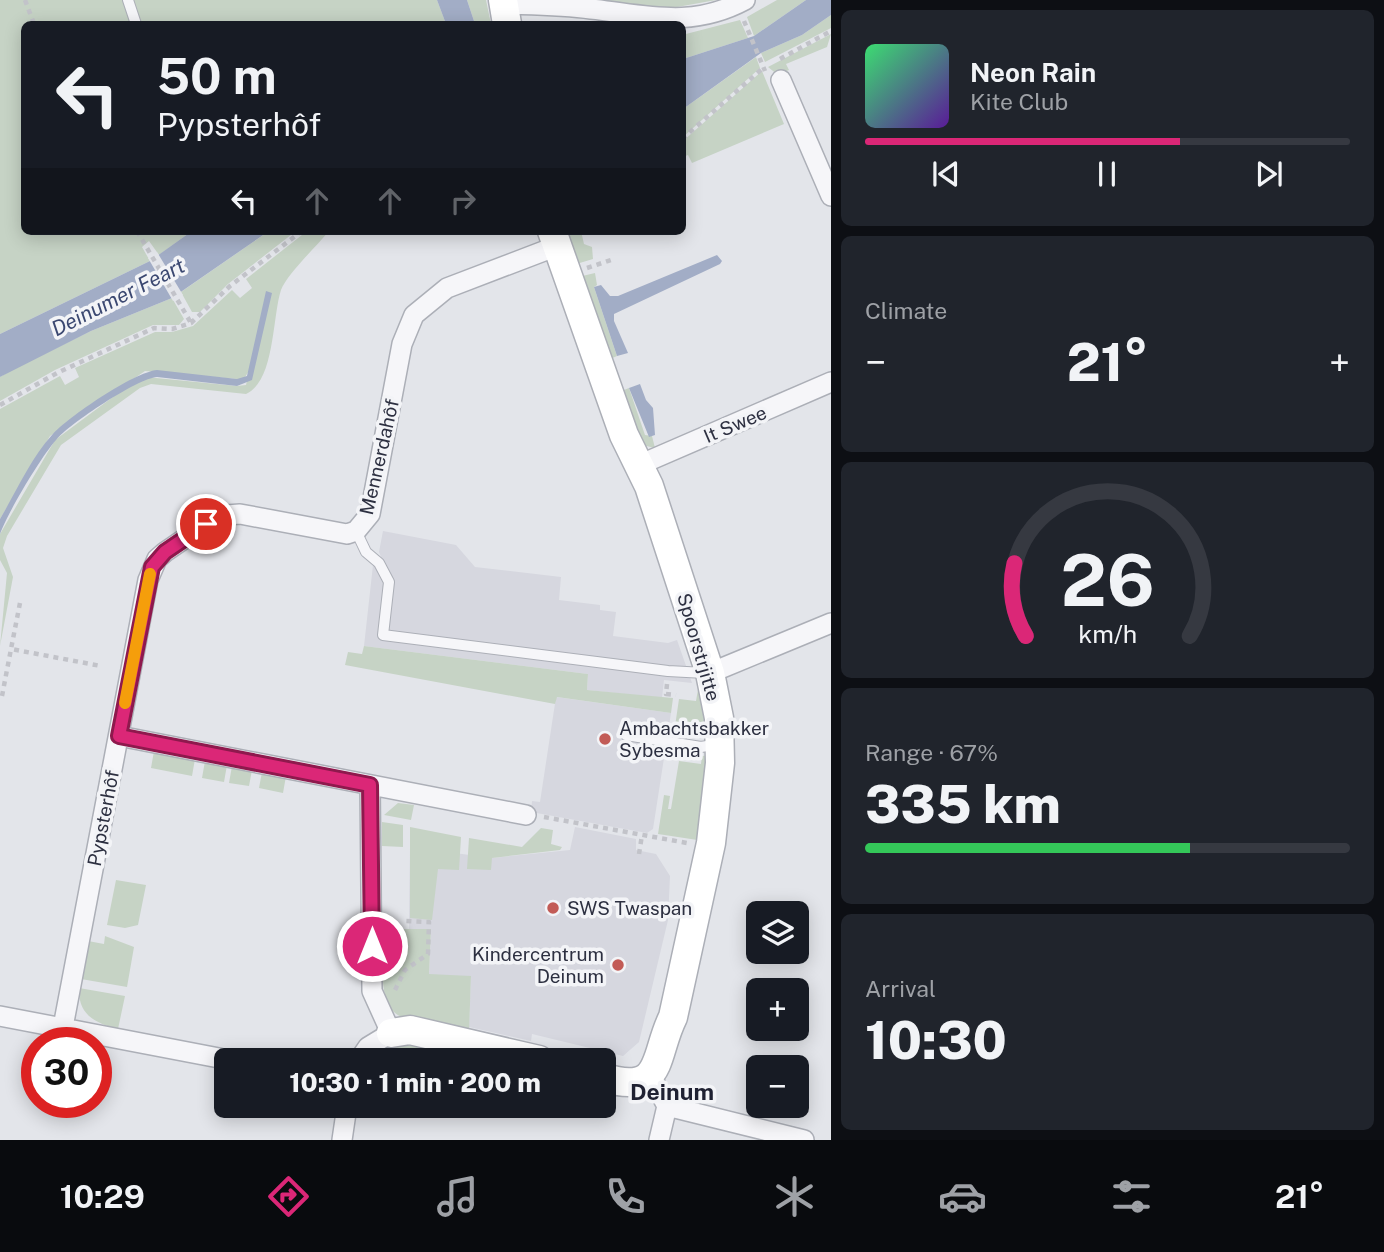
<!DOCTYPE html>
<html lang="en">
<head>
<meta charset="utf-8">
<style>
  body { margin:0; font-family:"Public Sans",sans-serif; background:#20242c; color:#f1f3f6; height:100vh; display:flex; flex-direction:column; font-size:26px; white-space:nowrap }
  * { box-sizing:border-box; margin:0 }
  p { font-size:23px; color:#9ea1a6 }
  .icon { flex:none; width:38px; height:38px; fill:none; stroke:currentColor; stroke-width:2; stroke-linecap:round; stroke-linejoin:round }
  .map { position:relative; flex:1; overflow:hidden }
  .details { display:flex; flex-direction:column; gap:10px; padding:10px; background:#0d0f14; width:553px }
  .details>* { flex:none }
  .top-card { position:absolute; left:21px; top:21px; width:665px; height:214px; border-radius:10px; box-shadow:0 4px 18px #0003; background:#171b24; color:#f1f3f6; overflow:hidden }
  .buttons { position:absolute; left:746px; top:901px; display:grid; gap:14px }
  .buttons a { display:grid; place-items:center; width:63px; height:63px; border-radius:10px; background:#171b24; box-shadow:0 4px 18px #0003; font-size:35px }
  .speed { position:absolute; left:21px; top:1027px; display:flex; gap:14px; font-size:35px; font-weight:700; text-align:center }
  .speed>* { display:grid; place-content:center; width:91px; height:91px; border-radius:50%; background:#171b24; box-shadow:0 4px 18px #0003; line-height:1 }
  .speed .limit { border:10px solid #d22; background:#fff; color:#111 }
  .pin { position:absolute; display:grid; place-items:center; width:60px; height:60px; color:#fff; margin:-30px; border:4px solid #fff; border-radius:50%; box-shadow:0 2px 7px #0007 }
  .me { position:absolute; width:77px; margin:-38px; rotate:0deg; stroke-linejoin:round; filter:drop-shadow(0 0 5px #0008) }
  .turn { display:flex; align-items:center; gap:24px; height:147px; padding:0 21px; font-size:32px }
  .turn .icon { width:91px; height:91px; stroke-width:2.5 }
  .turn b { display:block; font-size:49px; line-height:60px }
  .lanes { display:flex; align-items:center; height:66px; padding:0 21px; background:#0003; justify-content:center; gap:35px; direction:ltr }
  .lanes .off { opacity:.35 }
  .big { font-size:52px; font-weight:800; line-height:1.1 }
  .details .widget { flex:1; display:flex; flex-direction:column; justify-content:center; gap:10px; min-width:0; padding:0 24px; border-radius:10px; background:#20242c }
  .details .dial { align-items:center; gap:0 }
  .dial svg { height:182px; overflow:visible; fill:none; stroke:#363941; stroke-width:7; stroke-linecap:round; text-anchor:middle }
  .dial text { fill:#f1f3f6; stroke:none }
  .song { display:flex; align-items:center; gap:21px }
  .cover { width:84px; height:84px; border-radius:10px; background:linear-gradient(135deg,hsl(140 70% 55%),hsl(270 70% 35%)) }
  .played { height:7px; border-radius:4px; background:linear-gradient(90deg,#db2777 65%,#363941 65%) }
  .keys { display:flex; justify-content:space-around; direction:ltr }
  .heat { display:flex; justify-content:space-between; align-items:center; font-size:38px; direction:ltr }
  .charge { height:10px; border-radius:5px; background:linear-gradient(90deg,#34c759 67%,#363941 0) }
  .trip { position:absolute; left:214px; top:1048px; width:402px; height:70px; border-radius:10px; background:#171b24; box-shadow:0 4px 18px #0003; font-weight:800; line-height:70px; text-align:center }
  .tabs { display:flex; height:112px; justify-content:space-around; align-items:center; background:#090b0e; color:#9ea1a6 }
  .tabs .icon { width:49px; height:49px }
  .tabs .selected { color:#db2777 }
  .tabs b { font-size:32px; color:#f1f3f6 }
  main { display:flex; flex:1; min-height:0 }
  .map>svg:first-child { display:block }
  .built { fill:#d6d7df }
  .green { fill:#c6d3c5 }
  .water { fill:#a2adc6 }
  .pier { fill:#e3e5ea }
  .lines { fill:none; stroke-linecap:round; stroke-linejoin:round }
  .lane-casing { stroke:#acafb7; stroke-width:12 }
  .street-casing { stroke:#acafb7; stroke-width:22 }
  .secondary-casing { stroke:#acafb7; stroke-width:31 }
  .path { stroke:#c2c3c9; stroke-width:4.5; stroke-dasharray:5 5; stroke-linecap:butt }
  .lane { stroke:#f6f6f9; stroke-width:10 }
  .street { stroke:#f6f6f9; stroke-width:19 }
  .secondary { stroke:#fff; stroke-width:28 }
  .route-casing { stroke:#8e194d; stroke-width:18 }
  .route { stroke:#db2777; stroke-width:12 }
  .slow { stroke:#f59e0b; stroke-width:12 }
  .poi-dot { fill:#c25b56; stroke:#f3f4f7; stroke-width:2.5 }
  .labels { text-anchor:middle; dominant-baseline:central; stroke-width:7; stroke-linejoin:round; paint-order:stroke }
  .street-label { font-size:19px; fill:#2d3041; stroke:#f3f4f7 }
  .poi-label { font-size:19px; fill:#2d3041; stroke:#f3f4f7; text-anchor:start }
  .water-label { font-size:21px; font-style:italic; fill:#3b4871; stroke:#f3f4f7 }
  .quarter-label { font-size:23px; font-weight:bold; fill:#1f2132; stroke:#f3f4f7 }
</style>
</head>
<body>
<main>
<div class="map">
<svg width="831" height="1140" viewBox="0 0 831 1140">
  <rect width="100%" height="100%" fill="#e3e5ea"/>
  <path class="built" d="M383 531 456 545 475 567 561 577 559 600 600 605V610L616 612 613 636 668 643 677 640 692 683 664 680 662 698 587 690 588 674 364 646 373 565 383 561 379 552Z
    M556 697 671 713 653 829 647 833 531 812 532 801 540 802Z
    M575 827 636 839V850L656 854 670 876 668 920 639 1042 623 1056 532 1034 531 1041 469 1027 471 977 429 975 431 930 409 929 410 847 492 858 570 850Z"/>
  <path class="green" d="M0 0H437L446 24H24V231H192L159 255 149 241 142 247 150 261 0 334Z
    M467 0H486L491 24H475Z
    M601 0H716L666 9Z
    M777 0H806L754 36 747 17Z
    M831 15V28L765 62 761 53 802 35Z
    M740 20 748 38 683 59 682 35Z
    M831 34 827 47 786 64 789 70 778 75 768 67Z
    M756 57 760 68 683 137V109Z
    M762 71 784 124 692 163 688 155 683 157V141Z
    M269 231H296L228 284 200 312H192L181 292Z
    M307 231H329C317 246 287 274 281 290 272 318 275 381 246 394L151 384 140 388 61 445 7 536 3 548 13 577 0 646 7 573 0 560V534L55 440 129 385 146 377 237 386 246 385 250 369 244 379H237L145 371 50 436 0 519V409L60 376 65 385 79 377 75 368 155 332H172L193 326 232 290 240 298 252 288 246 279Z
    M563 231H581L584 244 592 247 593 259 573 265Z
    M595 273 597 285 594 287 617 356 608 360 578 277Z
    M172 298 184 319 179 325H153L55 370 0 401V377L12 370 91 331Z
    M629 388 645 435 652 436 655 448 642 445 619 392Z
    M364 646 588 674 587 690 673 698 671 713 557 697 555 704 345 665 348 652 362 654Z
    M699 684 711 736 674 733 679 699 696 701Z
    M154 751 195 759 192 776 151 768Z
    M711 755 704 841 658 834 664 795 670 796 668 809H671L679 761 701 764 702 756Z
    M205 761 227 765 224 782 202 778Z
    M232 766 252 770 249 786 229 783Z
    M262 772 286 776 283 793 259 788Z
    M398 803 414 805 411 820 384 815Z
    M382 822 403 825V847L382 846Z
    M410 827 461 837 459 870 438 869 432 920 410 918Z
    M541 828 553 830 551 844 562 847 560 850 492 858 491 870 467 869 469 838 522 847Z
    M116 880 146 885 138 925 125 928 107 925Z
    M409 929H431L429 974 471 976 469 1033C378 1015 383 1023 382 930Z
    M105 936 134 947 127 987 81 979 88 941 104 944Z
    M79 988 125 996 118 1029C95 1023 78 1015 79 988Z
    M401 1041 455 1049 453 1060H368L384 1046Z"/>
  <path class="water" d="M437 0H467L475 24H446Z
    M806 0H831V15L802 35 761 53 683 109V59L754 36Z
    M192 231H269L172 298 91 331 0 377V334L150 261Z
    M717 255 722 261 720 264 614 314V321L628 353 617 356 594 287 601 285 610 296H618Z
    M266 291 272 293 252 380 237 386 157 377C138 378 69 424 56 440 41 457 8 512 0 534V519C16 492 31 458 52 435 68 417 134 372 157 370L237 379 247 376Z
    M640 384 646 400 653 408 655 435 649 437 629 388Z"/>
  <path class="pier" d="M157 252 183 295 173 301 148 258Z"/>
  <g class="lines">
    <g class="lane-casing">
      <path id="lane" d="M128 0 136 24
        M356 531 366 552 379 563 389 582 383 635 668 671 705 673
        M626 735 701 747 719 744"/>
    </g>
    <g class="street-casing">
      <path id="street" d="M503 4C532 5 562 5 591 9 647 15 691 29 745 0
        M781 80 831 196
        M639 465 831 382
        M710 673 831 623
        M119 736 526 815
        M0 1016 219 1058
        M63 1027 148 580 157 559 165 552 206 524 227 515 240 514 347 534 356 531 370 514 402 344 414 315 447 288 557 246
        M359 1060 368 1047 391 1033 372 991 370 785
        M651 1076 667 1106 804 1140
        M342 1140 347 1106
        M659 1140 667 1106"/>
    </g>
    <g class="secondary-casing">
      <path id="secondary" d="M503 0 507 24
        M552 231 624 435 649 486 710 673 719 718 720 763 711 843 673 1017C653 1057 665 1095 604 1078
        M391 1033 410 1030 539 1060"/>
    </g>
    <path class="path" d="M25 0 34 24
      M744 21 765 71
      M780 59 831 31
      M682 139 763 68
      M137 231 191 323
      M587 268 611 260
      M0 405 57 373 154 328 172 329 191 323 230 286 302 231
      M20 603 11 649 101 666
      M667 684 666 694 676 695
      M2 696 11 649
      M544 817 687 843
      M639 854 642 835
      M395 990 405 970 428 954 429 922 406 921"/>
    <use href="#lane" class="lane"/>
    <use href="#street" class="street"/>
    <use href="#secondary" class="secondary"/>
  </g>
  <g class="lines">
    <g class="route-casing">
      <path id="route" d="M206 524 165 552 152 567 119 736 370 785 372 946"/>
    </g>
    <use href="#route" class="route"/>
    <path class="slow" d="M125 703 150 574"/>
  </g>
  <g class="poi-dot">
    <circle cx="605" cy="739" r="7"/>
    <circle cx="553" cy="908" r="7"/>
    <circle cx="618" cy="965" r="7"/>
  </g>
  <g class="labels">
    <g class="street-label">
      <text transform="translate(735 424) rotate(-23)">It Swee</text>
      <text transform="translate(379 457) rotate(-77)">Mennerdahôf</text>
      <text transform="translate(699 647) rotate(74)">Spoorstrjitte</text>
      <text transform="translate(103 818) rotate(-79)">Pypsterhôf</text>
    </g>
    <g class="poi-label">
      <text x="619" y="728">Ambachtsbakker<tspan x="619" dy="22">Sybesma</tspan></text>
      <text x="567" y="908">SWS Twaspan</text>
      <text x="604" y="954" text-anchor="end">Kindercentrum<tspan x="604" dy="22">Deinum</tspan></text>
    </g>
    <g class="water-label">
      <text transform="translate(118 297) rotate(-27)">Deinumer Feart</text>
    </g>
    <g class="quarter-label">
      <text x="672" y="1091">Deinum</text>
    </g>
  </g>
</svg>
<div class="buttons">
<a><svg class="icon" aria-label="layers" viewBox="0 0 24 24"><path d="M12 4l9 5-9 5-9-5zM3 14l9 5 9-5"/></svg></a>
<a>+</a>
<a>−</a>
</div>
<div class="speed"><div class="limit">30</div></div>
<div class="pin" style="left:206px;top:524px;background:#d93025"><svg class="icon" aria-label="arrive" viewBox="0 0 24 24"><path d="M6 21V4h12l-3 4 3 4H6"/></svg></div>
<svg class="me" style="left:372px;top:946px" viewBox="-20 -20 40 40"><circle r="17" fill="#db2777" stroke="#fff" stroke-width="3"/><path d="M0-11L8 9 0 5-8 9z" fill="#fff"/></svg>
<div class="trip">10:30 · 1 min · 200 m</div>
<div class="top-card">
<div class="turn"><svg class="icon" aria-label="left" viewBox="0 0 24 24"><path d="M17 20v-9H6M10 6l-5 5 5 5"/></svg><div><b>50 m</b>Pypsterhôf</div></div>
<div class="lanes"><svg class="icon" aria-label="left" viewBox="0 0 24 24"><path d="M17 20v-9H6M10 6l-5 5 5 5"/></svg><svg class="icon off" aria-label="ahead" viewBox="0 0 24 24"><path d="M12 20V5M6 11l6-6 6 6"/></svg><svg class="icon off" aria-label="ahead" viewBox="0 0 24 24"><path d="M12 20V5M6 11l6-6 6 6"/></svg><svg class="icon off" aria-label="right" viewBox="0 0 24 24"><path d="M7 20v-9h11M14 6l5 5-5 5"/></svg></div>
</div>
</div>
<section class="details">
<div class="widget">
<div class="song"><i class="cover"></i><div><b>Neon Rain</b><p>Kite Club</p></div></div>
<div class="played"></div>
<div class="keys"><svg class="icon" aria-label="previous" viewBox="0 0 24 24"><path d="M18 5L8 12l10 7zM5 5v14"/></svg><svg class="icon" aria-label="pause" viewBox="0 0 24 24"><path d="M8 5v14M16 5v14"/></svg><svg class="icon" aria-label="next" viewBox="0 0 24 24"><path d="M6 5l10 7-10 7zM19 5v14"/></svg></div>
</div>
<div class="widget"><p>Climate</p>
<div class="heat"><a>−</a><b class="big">21°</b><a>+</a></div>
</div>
<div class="widget dial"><svg viewBox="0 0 100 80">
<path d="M14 69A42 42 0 1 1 86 69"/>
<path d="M14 69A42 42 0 0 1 9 37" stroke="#db2777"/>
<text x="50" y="56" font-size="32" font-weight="700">26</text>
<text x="50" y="72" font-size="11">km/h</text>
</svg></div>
<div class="widget"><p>Range · 67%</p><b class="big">335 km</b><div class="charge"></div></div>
<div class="widget"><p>Arrival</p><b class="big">10:30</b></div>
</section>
</main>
<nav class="tabs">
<b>10:29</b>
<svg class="icon selected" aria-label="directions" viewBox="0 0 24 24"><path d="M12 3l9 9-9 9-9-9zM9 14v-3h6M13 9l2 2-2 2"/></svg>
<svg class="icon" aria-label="music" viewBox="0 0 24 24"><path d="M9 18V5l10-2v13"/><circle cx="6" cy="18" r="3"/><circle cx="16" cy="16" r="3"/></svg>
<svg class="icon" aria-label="phone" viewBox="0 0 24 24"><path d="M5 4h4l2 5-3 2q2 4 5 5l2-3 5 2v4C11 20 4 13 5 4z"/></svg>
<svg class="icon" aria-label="climate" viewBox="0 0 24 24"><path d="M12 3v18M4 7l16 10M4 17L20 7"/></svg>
<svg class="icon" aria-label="car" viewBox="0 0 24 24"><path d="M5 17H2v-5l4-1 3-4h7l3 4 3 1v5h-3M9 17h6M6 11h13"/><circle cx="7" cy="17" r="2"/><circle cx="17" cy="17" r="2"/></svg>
<svg class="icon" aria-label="filters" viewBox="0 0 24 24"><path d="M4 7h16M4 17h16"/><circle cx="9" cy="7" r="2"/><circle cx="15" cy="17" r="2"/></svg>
<b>21°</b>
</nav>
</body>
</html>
